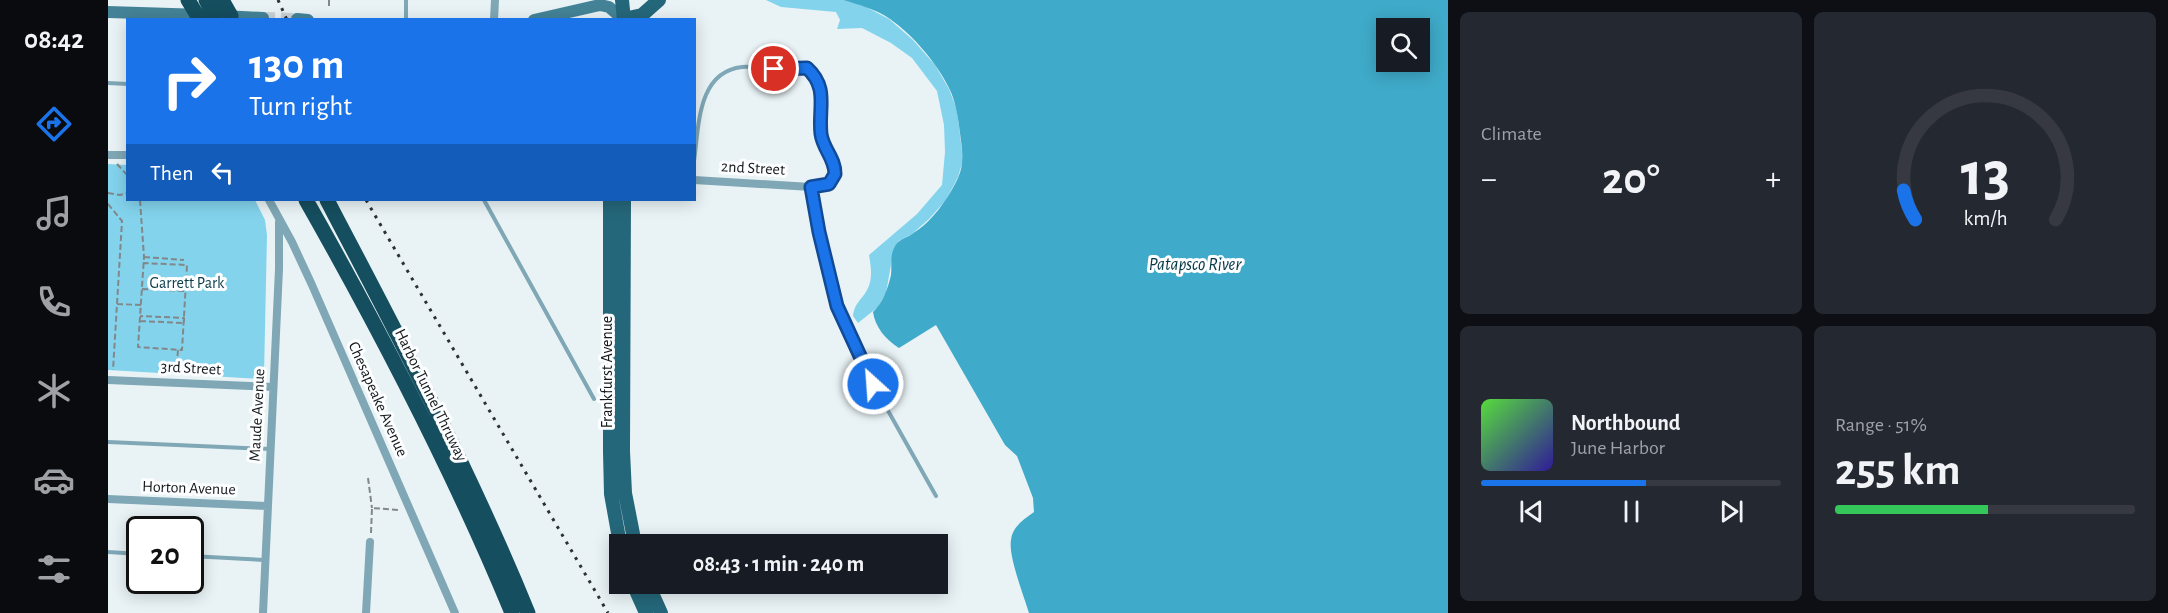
<!DOCTYPE html>
<html lang="en">
<head>
<meta charset="utf-8">
<style>
  body { margin:0; font-family:"Alegreya Sans",sans-serif; background:#242831; color:#f1f3f6; height:100vh; display:flex; flex-direction:column; font-size:22px; white-space:nowrap }
  * { box-sizing:border-box; margin:0 }
  p { font-size:20px; color:#9ea1a6 }
  .icon { flex:none; width:33px; height:33px; fill:none; stroke:currentColor; stroke-width:2; stroke-linecap:round; stroke-linejoin:round }
  .map { position:relative; flex:1; overflow:hidden }
  .panel { display:flex; flex-direction:column; gap:12px; padding:12px; background:#0d0f14; width:720px }
  .panel>* { flex:none }
  .top-card { position:absolute; left:18px; top:18px; width:570px; height:183px; border-radius:0px; box-shadow:0 3px 15px #0003; background:#1a73e8; color:#fff; overflow:hidden }
  .controls { position:absolute; left:1268px; top:18px; display:grid; gap:12px }
  .controls a { display:grid; place-items:center; width:54px; height:54px; border-radius:0px; background:#171b24; box-shadow:0 3px 15px #0003; font-size:30px }
  .speed { position:absolute; left:18px; top:516px; display:flex; gap:12px; font-size:30px; font-weight:700; text-align:center }
  .speed>* { display:grid; place-content:center; width:78px; height:78px; border-radius:50%; background:#171b24; box-shadow:0 3px 15px #0003; line-height:1 }
  .speed .limit { border:3px solid #111; border-radius:9px; background:#fff; color:#111 }
  .pin { position:absolute; display:grid; place-items:center; width:51px; height:51px; color:#fff; margin:-26px; border:3px solid #fff; border-radius:50%; box-shadow:0 2px 6px #0007 }
  .me { position:absolute; width:66px; margin:-33px; rotate:334deg; stroke-linejoin:round; filter:drop-shadow(0 0 4px #0008) }
  .turn { display:flex; align-items:center; gap:21px; height:126px; padding:0 24px; font-size:27px }
  .turn .icon { width:78px; height:78px; stroke-width:2.5 }
  .turn b { display:block; font-size:42px; line-height:51px }
  .then { display:flex; align-items:center; height:57px; padding:0 24px; background:#0003; gap:12px; font-size:22px }
  .big { font-size:45px; font-weight:700; line-height:1.1 }
  .panel .tile { flex:1; display:flex; flex-direction:column; justify-content:center; gap:9px; min-width:0; padding:0 21px; border-radius:9px; background:#242831 }
  .panel .dial { align-items:center; gap:0 }
  .dial svg { height:156px; overflow:visible; fill:none; stroke:#363941; stroke-width:7; stroke-linecap:round; text-anchor:middle }
  .dial text { fill:#f1f3f6; stroke:none }
  .song { display:flex; align-items:center; gap:18px }
  .cover { width:72px; height:72px; border-radius:9px; background:linear-gradient(135deg,hsl(110 70% 55%),hsl(250 70% 35%)) }
  .played { height:6px; border-radius:3px; background:linear-gradient(90deg,#1a73e8 55%,#363941 55%) }
  .keys { display:flex; justify-content:space-around; direction:ltr }
  .heat { display:flex; justify-content:space-between; align-items:center; font-size:33px; direction:ltr }
  .charge { height:9px; border-radius:4px; background:linear-gradient(90deg,#34c759 51%,#363941 0) }
  .panel .tiles { flex:1; display:grid; gap:12px; grid-template-columns:repeat(2,1fr) }
  .trip { position:absolute; left:501px; top:534px; width:339px; height:60px; border-radius:0px; background:#171b24; box-shadow:0 3px 15px #0003; font-weight:700; line-height:60px; text-align:center }
  main { display:flex; flex:1; min-height:0 }
  .tabs { display:flex; flex-direction:column; width:108px; justify-content:space-around; align-items:center; background:#090b0e; color:#9ea1a6 }
  .tabs .icon { width:42px; height:42px }
  .tabs .current { color:#1a73e8 }
  .tabs b { font-size:27px; color:#f1f3f6 }
  .map>svg:first-child { display:block }
  .green { fill:#83d3ed }
  .water { fill:#3faac9; fill-rule:evenodd }
  .lines { fill:none; stroke-linecap:round; stroke-linejoin:round }
  .secondary-tunnel { stroke:#c9d2d5; stroke-width:12; stroke-dasharray:12 6; stroke-linecap:butt }
  .path { stroke:#82888a; stroke-width:2; stroke-dasharray:6 3; stroke-linecap:butt }
  .lane { stroke:#7fa7b5; stroke-width:4 }
  .street { stroke:#7fa7b5; stroke-width:8 }
  .secondary { stroke:#448397; stroke-width:12 }
  .primary { stroke:#25677a; stroke-width:14 }
  .highway { stroke:#154e5e; stroke-width:15 }
  .rail { stroke:#2d3132; stroke-width:3; stroke-dasharray:3 6; stroke-linecap:butt }
  .highway-bridge { stroke:#154e5e; stroke-width:15 }
  .route-casing { stroke:#114b97; stroke-width:15 }
  .route { stroke:#1a73e8; stroke-width:10 }
  .labels { text-anchor:middle; dominant-baseline:central; stroke-width:6; stroke-linejoin:round; paint-order:stroke }
  .street-label { font-size:16px; fill:#141718; stroke:#fcfeff }
  .park-label { font-size:16px; fill:#10404d; stroke:#fcfeff }
  .water-label { font-size:18px; font-style:italic; fill:#043644; stroke:#fcfeff }
</style>
</head>
<body>
<main>
<nav class="tabs">
<b>08:42</b>
<svg class="icon current" aria-label="directions" viewBox="0 0 24 24"><path d="M12 3l9 9-9 9-9-9zM9 14v-3h6M13 9l2 2-2 2"/></svg>
<svg class="icon" aria-label="music" viewBox="0 0 24 24"><path d="M9 18V5l10-2v13"/><circle cx="6" cy="18" r="3"/><circle cx="16" cy="16" r="3"/></svg>
<svg class="icon" aria-label="phone" viewBox="0 0 24 24"><path d="M5 4h4l2 5-3 2q2 4 5 5l2-3 5 2v4C11 20 4 13 5 4z"/></svg>
<svg class="icon" aria-label="climate" viewBox="0 0 24 24"><path d="M12 3v18M4 7l16 10M4 17L20 7"/></svg>
<svg class="icon" aria-label="car" viewBox="0 0 24 24"><path d="M5 17H2v-5l4-1 3-4h7l3 4 3 1v5h-3M9 17h6M6 11h13"/><circle cx="7" cy="17" r="2"/><circle cx="17" cy="17" r="2"/></svg>
<svg class="icon" aria-label="filters" viewBox="0 0 24 24"><path d="M4 7h16M4 17h16"/><circle cx="9" cy="7" r="2"/><circle cx="15" cy="17" r="2"/></svg>
</nav>
<div class="map">
<svg width="1340" height="613" viewBox="0 0 1340 613">
  <rect width="100%" height="100%" fill="#e9f3f6"/>
  <path class="green" d="M658 0H735L756 6 781 19 805 40 827 65 841 89 849 110 855 160 850 177 838 200 821 219 804 234 791 241 786 248 778 293 770 307 750 323 745 316C747 302 753 301 759 290 765 279 763 267 761 255L809 214 834 185 837 152 836 125 829 91 804 58 783 43 754 28 729 29 732 20 728 12 673 7Z
    M0 164 19 165 20 200H147L157 220 159 235 156 375 154 379 0 370Z"/>
  <path class="water" d="M735 0H1340V613H921C916 596 900 556 903 540 904 527 916 519 926 512L925 498 909 456 897 445 828 325 791 348C778 340 767 327 765 312 775 303 780 288 783 275 784 266 782 256 786 248 790 239 797 239 804 234 824 222 840 199 850 178 857 162 854 149 852 133 850 117 848 102 841 88 829 63 805 35 782 19 768 9 751 5 735 0ZM1311 28V62H1278V28Z"/>
  <g class="lines">
    <path class="secondary-tunnel" d="M155 18 189 19"/>
    <path class="path" d="M221 0V7
      M9 164 20 176
      M0 193 12 195 20 193
      M32 200 36 257 30 347 74 350 79 265 35 263
      M0 204 14 221 5 370
      M36 257 76 260
      M34 289 76 291
      M9 304 33 305
      M32 321 76 323V318L32 316
      M68 374 70 350
      M260 478 264 508
      M263 533 264 508 291 510"/>
    <path class="lane" d="M298 20V0
      M0 83 20 84
      M586 161C591 127 589 72 634 67 645 66 656 69 666 69 676 69 685 67 694 67 721 70 711 116 713 134 715 148 726 158 727 173L721 184 703 187 711 232 729 306 765 384 828 496
      M376 200 486 399
      M0 442 162 449
      M0 552 32 554
      M82 556 157 560"/>
    <path class="street" d="M386 20 387 0
      M0 155H20
      M586 180 703 187
      M161 200 184 242 204 285 347 613
      M0 380 165 387
      M0 499 160 506
      M155 613 171 269V222
      M258 613 262 542"/>
    <path class="secondary" d="M0 12 95 15
      M115 16 155 18
      M189 19 200 20
      M426 20 492 5 501 7 516 20"/>
    <path class="primary" d="M514 0 516 20
      M516 19 534 15 551 0
      M502 200V452L503 494 512 544
      M516 200 515 451 517 493 527 544
      M525 584 538 613
      M540 584 553 613"/>
    <path class="highway" d="M198 200C274 334 345 470 404 613
      M219 200C290 335 362 471 420 613"/>
    <path class="rail" d="M170 0 179 20
      M258 200 500 613"/>
    <path class="highway-bridge" d="M80 0 92 20
      M98 0 108 20
      M114 0 123 16"/>
  </g>
  <g class="lines">
    <g class="route-casing">
      <path id="route" d="M666 69 699 68C721 88 710 108 713 134 715 149 727 158 727 174L721 184 703 187 711 232 729 306 765 384"/>
    </g>
    <use href="#route" class="route"/>
  </g>
  <g class="labels">
    <g class="street-label">
      <text transform="translate(645 168) rotate(3)">2nd Street</text>
      <text transform="translate(83 368) rotate(3)">3rd Street</text>
      <text transform="translate(499 372) rotate(-90)">Frankfurst Avenue</text>
      <text transform="translate(323 395) rotate(64)">Harbor Tunnel Thruway</text>
      <text transform="translate(270 399) rotate(66)">Chesapeake Avenue</text>
      <text transform="translate(149 415) rotate(-87)">Maude Avenue</text>
      <text transform="translate(81 488) rotate(2)">Horton Avenue</text>
    </g>
    <g class="park-label">
      <text x="79" y="283">Garrett Park</text>
    </g>
    <g class="water-label">
      <text x="1087" y="265">Patapsco River</text>
    </g>
  </g>
</svg>
<div class="controls">
<a><svg class="icon" aria-label="search" viewBox="0 0 24 24"><circle cx="10" cy="10" r="6"/><path d="M15 15l6 6"/></svg></a>
</div>
<div class="speed"><div class="limit">20</div></div>
<div class="pin" style="left:666px;top:69px;background:#d93025"><svg class="icon" aria-label="arrive" viewBox="0 0 24 24"><path d="M6 21V4h12l-3 4 3 4H6"/></svg></div>
<svg class="me" style="left:765px;top:384px" viewBox="-20 -20 40 40"><circle r="17" fill="#1a73e8" stroke="#fff" stroke-width="3"/><path d="M0-11L8 9 0 5-8 9z" fill="#fff"/></svg>
<div class="trip">08:43 · 1 min · 240 m</div>
<div class="top-card">
<div class="turn"><svg class="icon" aria-label="right" viewBox="0 0 24 24"><path d="M7 20v-9h11M14 6l5 5-5 5"/></svg><div><b>130 m</b>Turn right</div></div>
<div class="then">Then<svg class="icon" aria-label="left" viewBox="0 0 24 24"><path d="M17 20v-9H6M10 6l-5 5 5 5"/></svg></div>
</div>
</div>
<section class="panel">
<div class="tiles">
<div class="tile"><p>Climate</p>
<div class="heat"><a>−</a><b class="big">20°</b><a>+</a></div>
</div>
<div class="tile dial"><svg viewBox="0 0 100 80">
<path d="M14 69A42 42 0 1 1 86 69"/>
<path d="M14 69A42 42 0 0 1 8 54" stroke="#1a73e8"/>
<text x="50" y="56" font-size="32" font-weight="700">13</text>
<text x="50" y="72" font-size="11">km/h</text>
</svg></div>
<div class="tile">
<div class="song"><i class="cover"></i><div><b>Northbound</b><p>June Harbor</p></div></div>
<div class="played"></div>
<div class="keys"><svg class="icon" aria-label="previous" viewBox="0 0 24 24"><path d="M18 5L8 12l10 7zM5 5v14"/></svg><svg class="icon" aria-label="pause" viewBox="0 0 24 24"><path d="M8 5v14M16 5v14"/></svg><svg class="icon" aria-label="next" viewBox="0 0 24 24"><path d="M6 5l10 7-10 7zM19 5v14"/></svg></div>
</div>
<div class="tile"><p>Range · 51%</p><b class="big">255 km</b><div class="charge"></div></div>
</div>
</section>
</main>
</body>
</html>
